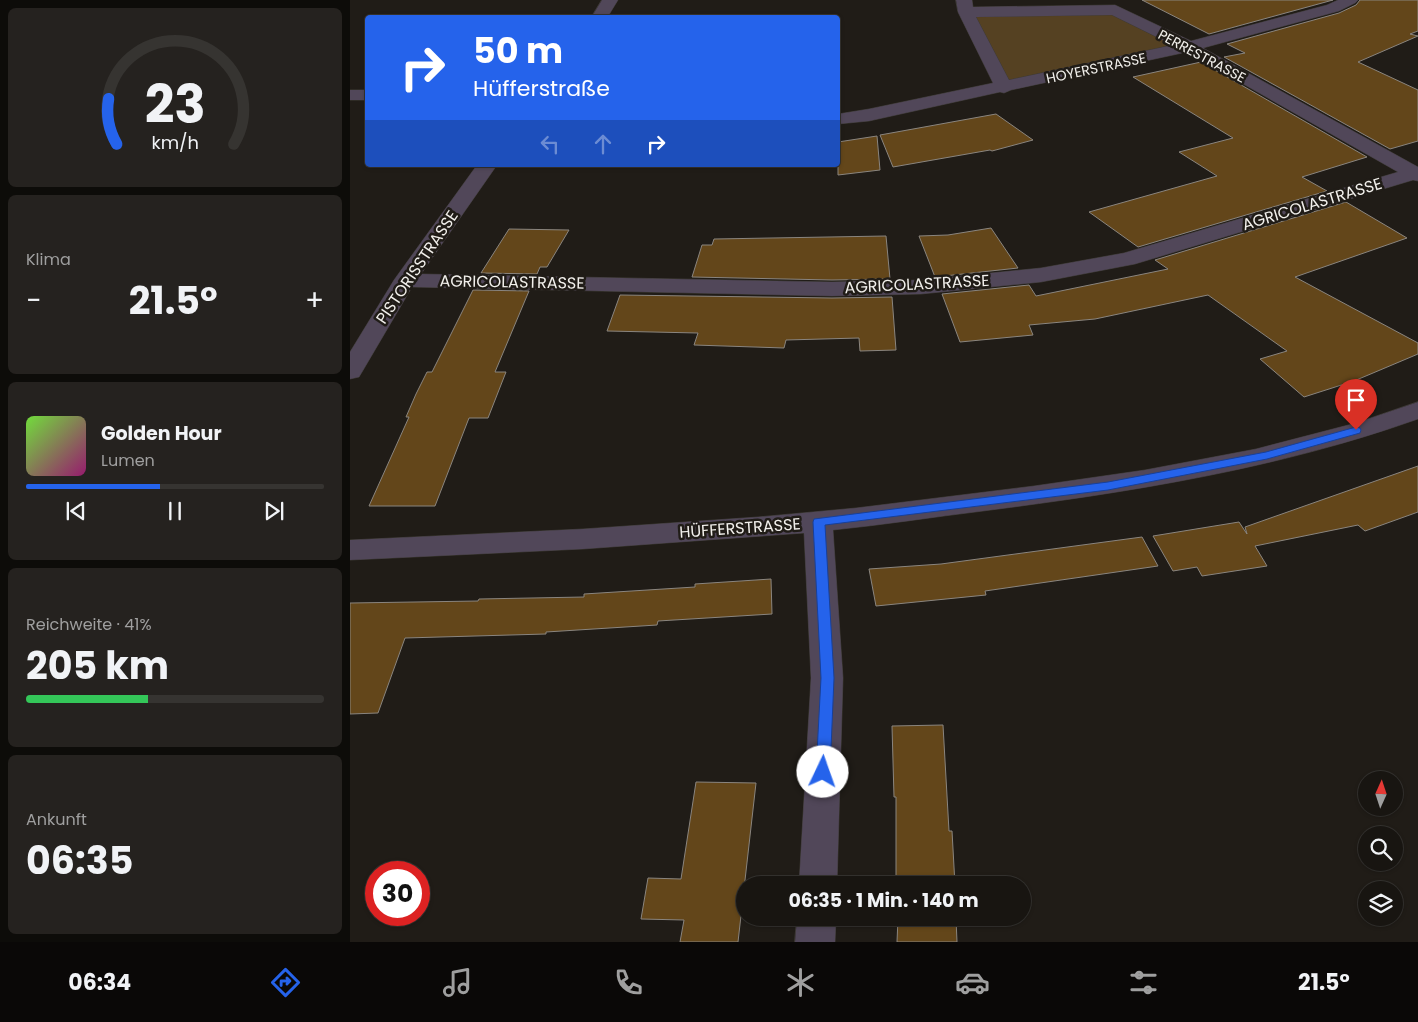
<!DOCTYPE html>
<html lang="de">
<head>
<meta charset="utf-8">
<style>
  body { margin:0; font-family:Poppins,sans-serif; background:#25221f; color:#f1f3f6; height:100vh; display:flex; flex-direction:column; font-size:19px; white-space:nowrap }
  * { box-sizing:border-box; margin:0 }
  p { font-size:16px; color:#9f9f9f }
  .icon { flex:none; width:28px; height:28px; fill:none; stroke:currentColor; stroke-width:2; stroke-linecap:round; stroke-linejoin:round }
  .map { position:relative; flex:1; overflow:hidden }
  .details { display:flex; flex-direction:column; gap:8px; padding:8px; background:#0d0c09; width:350px }
  .details>* { flex:none }
  .guide { position:absolute; left:15px; top:15px; width:475px; height:152px; border-radius:5px; box-shadow:0 1px 4px #0004,0 0 0 1px #363431; background:#2563eb; color:#fff; overflow:hidden }
  .needle { width:32px; rotate:3deg }
  .fabs { position:absolute; left:1008px; top:771px; display:grid; gap:10px }
  .fabs a { display:grid; place-items:center; width:45px; height:45px; border-radius:50%; background:#181511; box-shadow:0 1px 4px #0004,0 0 0 1px #363431; font-size:25px }
  .speed { position:absolute; left:15px; top:861px; display:flex; gap:10px; font-size:25px; font-weight:700; text-align:center }
  .speed>* { display:grid; place-content:center; width:65px; height:65px; border-radius:50%; background:#181511; box-shadow:0 1px 4px #0004,0 0 0 1px #363431; line-height:1 }
  .speed .limit { border:8px solid #d22; background:#fff; color:#111 }
  .pin { position:absolute; display:grid; place-items:center; width:42px; height:42px; color:#fff; margin:-51px -21px; border-radius:50% 50% 50% 0; rotate:-45deg; box-shadow:0 0 5px #0007 }
  .pin .icon { rotate:45deg }
  .me { position:absolute; width:55px; margin:-28px; rotate:3deg; stroke-linejoin:round; filter:drop-shadow(0 0 4px #0008) }
  .turn { display:flex; align-items:center; gap:18px; height:105px; padding:0 25px; font-size:22px }
  .turn .icon { width:65px; height:65px; stroke-width:2.5 }
  .turn b { display:block; font-size:35px; line-height:42px }
  .lanes { display:flex; align-items:center; height:48px; padding:0 25px; background:#0003; justify-content:center; gap:25px; direction:ltr }
  .lanes .off { opacity:.35 }
  .big { font-size:38px; font-weight:700; line-height:1.1 }
  .details .widget { flex:1; display:flex; flex-direction:column; justify-content:center; gap:8px; min-width:0; padding:0 18px; border-radius:8px; background:#25221f }
  .details .dial { align-items:center; gap:0 }
  .dial svg { height:130px; overflow:visible; fill:none; stroke:#363431; stroke-width:7; stroke-linecap:round; text-anchor:middle }
  .dial text { fill:#f1f3f6; stroke:none }
  .song { display:flex; align-items:center; gap:15px }
  .cover { width:60px; height:60px; border-radius:8px; background:linear-gradient(135deg,hsl(100 70% 55%),hsl(320 70% 35%)) }
  .played { height:5px; border-radius:2px; background:linear-gradient(90deg,#2563eb 45%,#363431 45%) }
  .keys { display:flex; justify-content:space-around; direction:ltr }
  .heat { display:flex; justify-content:space-between; align-items:center; font-size:28px; direction:ltr }
  .charge { height:8px; border-radius:4px; background:linear-gradient(90deg,#34c759 41%,#363431 0) }
  .trip { position:absolute; left:386px; top:876px; width:295px; height:50px; border-radius:25px; background:#181511; box-shadow:0 1px 4px #0004,0 0 0 1px #363431; font-weight:700; line-height:50px; text-align:center }
  .tab-bar { display:flex; height:80px; justify-content:space-around; align-items:center; background:#0a0807; color:#9f9f9f }
  .tab-bar .icon { width:35px; height:35px }
  .tab-bar .current { color:#2563eb }
  .tab-bar b { font-size:22px; color:#f1f3f6 }
  main { display:flex; flex:1; min-height:0 }
  .map>svg:first-child { display:block }
  .green { fill:#554122 }
  .building { fill:#63461a; stroke:#8a857f }
  .lines { fill:none; stroke-linecap:round; stroke-linejoin:round }
  .street-casing { stroke:#3d3a35; stroke-width:1 }
  .street { fill:#514759; fill-rule:evenodd }
  .route { fill:#2563eb; stroke:#184099 }
  .labels { text-anchor:middle; dominant-baseline:central; stroke-width:5; stroke-linejoin:round; paint-order:stroke }
  .far-street-label { font-size:14px; fill:#f2f0ec; stroke:#201c17 }
  .street-label { font-size:16px; fill:#f2f0ec; stroke:#201c17 }
</style>
</head>
<body>
<main>
<section class="details">
<div class="widget dial"><svg viewBox="0 0 100 80">
<path d="M14 69A42 42 0 1 1 86 69"/>
<path d="M14 69A42 42 0 0 1 9 41" stroke="#2563eb"/>
<text x="50" y="56" font-size="32" font-weight="700">23</text>
<text x="50" y="72" font-size="11">km/h</text>
</svg></div>
<div class="widget"><p>Klima</p>
<div class="heat"><a>−</a><b class="big">21.5°</b><a>+</a></div>
</div>
<div class="widget">
<div class="song"><i class="cover"></i><div><b>Golden Hour</b><p>Lumen</p></div></div>
<div class="played"></div>
<div class="keys"><svg class="icon" aria-label="previous" viewBox="0 0 24 24"><path d="M18 5L8 12l10 7zM5 5v14"/></svg><svg class="icon" aria-label="pause" viewBox="0 0 24 24"><path d="M8 5v14M16 5v14"/></svg><svg class="icon" aria-label="next" viewBox="0 0 24 24"><path d="M6 5l10 7-10 7zM19 5v14"/></svg></div>
</div>
<div class="widget"><p>Reichweite · 41%</p><b class="big">205 km</b><div class="charge"></div></div>
<div class="widget"><p>Ankunft</p><b class="big">06:35</b></div>
</section>
<div class="map">
<svg width="1068" height="942" viewBox="0 0 1068 942">
  <rect width="100%" height="100%" fill="#201c17"/>
  <path class="green" d="M765 10 839 47 654 88 616 12Z"/>
  <path class="building" d="M792 0H983L859 34Z
    M1010 0H1068V31L1060 34 1068 36 1008 62 1068 90V141L1040 149 874 57 895 53 877 44 989 13 1006 5Z
    M851 62 1017 157 952 177 977 191 788 247 739 212 867 176 829 152 883 138 783 77Z
    M646 114 683 140 642 151 640 150 543 167 530 135Z
    M527 136 530 170 488 175V142Z
    M996 202 1057 238 945 277 1068 343V354L1004 381 954 397 910 359 937 351 858 295 745 319 679 325 683 335 610 342 592 294 679 285 686 296 818 269 805 260Z
    M641 228 668 268 585 277 569 236 598 235Z
    M159 229 219 230 197 267H190L187 274 131 273Z
    M536 236 540 279 482 280 342 277 352 245H362L364 239Z
    M123 290 179 291 145 372H156L138 418H119L85 506H19L59 417H56L66 394 77 372H82Z
    M270 295 482 298 542 297 546 350 510 351 509 338 436 340 434 348 344 345 348 333 257 331Z
    M1068 466V512L1015 531 1008 525 905 546 917 566 852 576 847 567 823 571 803 536 889 522 897 534 895 527Z
    M792 537 808 566 635 591 636 595 526 606 519 569 591 564Z
    M421 579 422 614 308 621 307 625 196 632V634L55 638 28 713 0 714V603L128 601 129 599 234 597V594L345 587V584Z
    M593 725 599 831H602L605 885H546V797H544L542 726Z
    M346 782 406 783 388 942H330L334 920 291 919 298 878 331 879Z
    M548 918H606L607 942H547Z"/>
  <g class="lines">
    <g class="street-casing">
      <path id="street" d="M252 0H268L257 18H241Z
        M606 0H622L623 7 765 5 841 41 977 5 988 0H1008L1005 3 989 11 853 48 1068 167V181L1063 180 785 264 691 282 571 294 482 296 62 287 12 372 9 377 0 379V352L44 280 127 165H147L71 274 482 282 571 280 691 268 774 253 1048 172 837 52 661 90 654 93 650 92 519 121 488 124V114L519 109 643 83 608 12ZM762 15 823 45 659 80 626 17Z
        M0 90H18V100H0Z
        M1068 402V419C927 469 781 492 633 511 583 517 533 525 483 530L493 678 487 885H449L461 678 454 533 233 549 0 560V540L233 529 408 517 506 508 684 486 795 470 906 449 1006 423Z
        M447 918H486L485 942H445Z"/>
    </g>
    <use href="#street" class="street"/>
  </g>
  <path class="route" d="M1006 427 1010 428 1011 430 1010 433 917 459 758 490 475 525 484 678 480 772 478 776 473 778 468 776 466 772 471 678 463 522 464 519 758 482 916 452Z"/>
  <g class="labels">
    <g class="far-street-label">
      <text transform="translate(852 56) rotate(28)">PERRESTRASSE</text>
      <text transform="translate(746 68) rotate(-12)">HOYERSTRASSE</text>
    </g>
    <g class="street-label">
      <text transform="translate(962 204) rotate(-17)">AGRICOLASTRASSE</text>
      <text transform="translate(67 267) rotate(-56)">PISTORISSTRASSE</text>
      <text transform="translate(162 282) rotate(1)">AGRICOLASTRASSE</text>
      <text transform="translate(567 284) rotate(-3)">AGRICOLASTRASSE</text>
      <text transform="translate(390 528) rotate(-4)">HÜFFERSTRASSE</text>
    </g>
  </g>
</svg>
<div class="fabs">
<a><svg class="needle" viewBox="-14 -14 28 28"><path d="M0-13l5 13h-10z" fill="#e53935"/><path d="M0 13l5-13h-10z" fill="#9f9f9f"/></svg></a>
<a><svg class="icon" aria-label="search" viewBox="0 0 24 24"><circle cx="10" cy="10" r="6"/><path d="M15 15l6 6"/></svg></a>
<a><svg class="icon" aria-label="layers" viewBox="0 0 24 24"><path d="M12 4l9 5-9 5-9-5zM3 14l9 5 9-5"/></svg></a>
</div>
<div class="speed"><div class="limit">30</div></div>
<div class="pin" style="left:1006px;top:430px;background:#d93025"><svg class="icon" aria-label="arrive" viewBox="0 0 24 24"><path d="M6 21V4h12l-3 4 3 4H6"/></svg></div>
<svg class="me" style="left:473px;top:772px" viewBox="-20 -20 40 40"><circle r="19" fill="#fff"/><path d="M0-13L10 11 0 6-10 11z" fill="#2563eb"/></svg>
<div class="trip">06:35 · 1 Min. · 140 m</div>
<div class="guide">
<div class="turn"><svg class="icon" aria-label="right" viewBox="0 0 24 24"><path d="M7 20v-9h11M14 6l5 5-5 5"/></svg><div><b>50 m</b>Hüfferstraße</div></div>
<div class="lanes"><svg class="icon off" aria-label="left" viewBox="0 0 24 24"><path d="M17 20v-9H6M10 6l-5 5 5 5"/></svg><svg class="icon off" aria-label="ahead" viewBox="0 0 24 24"><path d="M12 20V5M6 11l6-6 6 6"/></svg><svg class="icon" aria-label="right" viewBox="0 0 24 24"><path d="M7 20v-9h11M14 6l5 5-5 5"/></svg></div>
</div>
</div>
</main>
<nav class="tab-bar">
<b>06:34</b>
<svg class="icon current" aria-label="directions" viewBox="0 0 24 24"><path d="M12 3l9 9-9 9-9-9zM9 14v-3h6M13 9l2 2-2 2"/></svg>
<svg class="icon" aria-label="music" viewBox="0 0 24 24"><path d="M9 18V5l10-2v13"/><circle cx="6" cy="18" r="3"/><circle cx="16" cy="16" r="3"/></svg>
<svg class="icon" aria-label="phone" viewBox="0 0 24 24"><path d="M5 4h4l2 5-3 2q2 4 5 5l2-3 5 2v4C11 20 4 13 5 4z"/></svg>
<svg class="icon" aria-label="climate" viewBox="0 0 24 24"><path d="M12 3v18M4 7l16 10M4 17L20 7"/></svg>
<svg class="icon" aria-label="car" viewBox="0 0 24 24"><path d="M5 17H2v-5l4-1 3-4h7l3 4 3 1v5h-3M9 17h6M6 11h13"/><circle cx="7" cy="17" r="2"/><circle cx="17" cy="17" r="2"/></svg>
<svg class="icon" aria-label="filters" viewBox="0 0 24 24"><path d="M4 7h16M4 17h16"/><circle cx="9" cy="7" r="2"/><circle cx="15" cy="17" r="2"/></svg>
<b>21.5°</b>
</nav>
</body>
</html>
